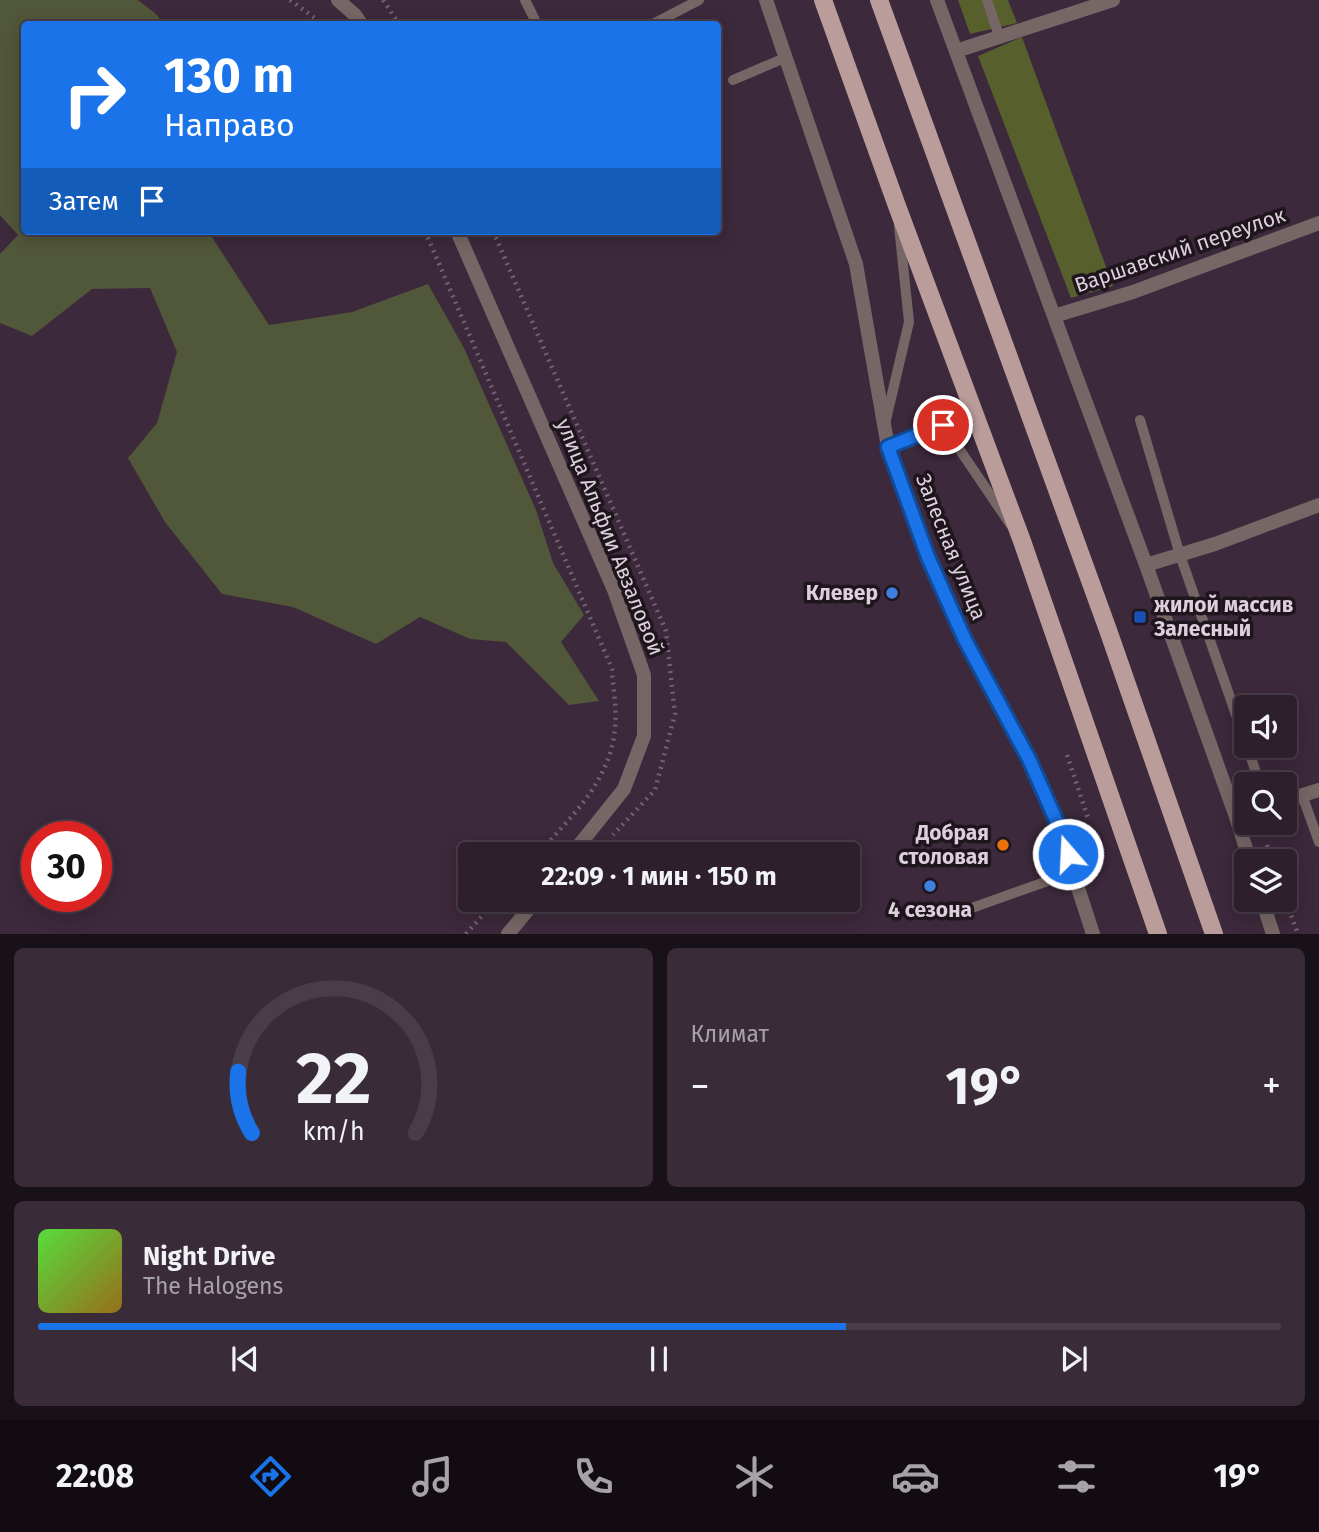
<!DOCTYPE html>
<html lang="ru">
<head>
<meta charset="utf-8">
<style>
  body { margin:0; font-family:"Fira Sans",sans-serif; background:#392c38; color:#f1f3f6; height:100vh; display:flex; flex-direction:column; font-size:26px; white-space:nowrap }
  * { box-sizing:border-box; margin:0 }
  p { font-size:23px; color:#a7a2a9 }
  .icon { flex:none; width:38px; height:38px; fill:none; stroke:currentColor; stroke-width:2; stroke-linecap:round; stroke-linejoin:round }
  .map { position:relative; height:934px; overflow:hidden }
  .panel { display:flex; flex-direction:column; gap:14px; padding:14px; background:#191118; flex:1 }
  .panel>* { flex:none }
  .top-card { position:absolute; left:21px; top:21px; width:700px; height:214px; border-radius:7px; box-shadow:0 4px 18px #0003,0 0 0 2px #483d48; background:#1a73e8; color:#fff; overflow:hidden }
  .buttons { position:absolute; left:1234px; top:695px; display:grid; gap:14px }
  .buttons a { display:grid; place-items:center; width:63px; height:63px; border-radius:7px; background:#2d1f2c; box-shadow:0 4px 18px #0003,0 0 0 2px #483d48; font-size:35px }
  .speed { position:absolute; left:21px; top:821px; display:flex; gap:14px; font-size:35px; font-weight:700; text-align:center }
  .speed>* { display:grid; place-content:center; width:91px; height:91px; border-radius:50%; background:#2d1f2c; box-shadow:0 4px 18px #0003,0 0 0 2px #483d48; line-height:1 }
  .speed .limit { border:10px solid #d22; background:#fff; color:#111 }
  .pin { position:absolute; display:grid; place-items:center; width:60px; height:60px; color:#fff; margin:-30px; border:4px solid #fff; border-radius:50%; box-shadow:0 2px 7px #0007 }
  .me { position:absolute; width:77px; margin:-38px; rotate:341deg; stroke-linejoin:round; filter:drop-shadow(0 0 5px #0008) }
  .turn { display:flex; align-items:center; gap:24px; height:147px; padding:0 28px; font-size:32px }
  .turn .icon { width:91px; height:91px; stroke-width:2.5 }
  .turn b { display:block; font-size:49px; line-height:60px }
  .then { display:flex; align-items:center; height:66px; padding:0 28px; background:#0003; gap:14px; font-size:26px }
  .big { font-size:52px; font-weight:700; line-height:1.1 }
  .panel .widget { flex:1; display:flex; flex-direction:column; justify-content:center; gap:10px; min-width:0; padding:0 24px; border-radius:10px; background:#392c38 }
  .panel .dial { align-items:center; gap:0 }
  .dial svg { height:182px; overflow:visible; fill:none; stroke:#483d48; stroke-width:7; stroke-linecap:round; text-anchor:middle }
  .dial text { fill:#f1f3f6; stroke:none }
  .song { display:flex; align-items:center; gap:21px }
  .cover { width:84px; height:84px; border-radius:10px; background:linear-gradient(135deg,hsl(110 70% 55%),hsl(40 70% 35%)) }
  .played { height:7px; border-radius:4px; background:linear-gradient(90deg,#1a73e8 65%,#483d48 65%) }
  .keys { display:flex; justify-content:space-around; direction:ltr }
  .heat { display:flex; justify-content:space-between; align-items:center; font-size:38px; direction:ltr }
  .panel .tiles { flex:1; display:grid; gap:14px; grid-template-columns:1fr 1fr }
  .widget:last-child { grid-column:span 2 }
  .trip { position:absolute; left:458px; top:842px; width:402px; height:70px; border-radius:7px; background:#2d1f2c; box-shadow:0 4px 18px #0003,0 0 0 2px #483d48; font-weight:700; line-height:70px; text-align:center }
  .menu { display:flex; height:112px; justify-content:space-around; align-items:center; background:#120c12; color:#a7a2a9 }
  .menu .icon { width:49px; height:49px }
  .menu .selected { color:#1a73e8 }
  .menu b { font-size:32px; color:#f1f3f6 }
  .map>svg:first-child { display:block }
  .green { fill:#515739 }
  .forest { fill:#57602d }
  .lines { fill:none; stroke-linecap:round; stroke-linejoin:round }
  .path { stroke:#726171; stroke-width:4.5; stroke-dasharray:2 5; stroke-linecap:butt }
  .lane { stroke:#766766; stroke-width:10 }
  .street { stroke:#766766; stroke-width:14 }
  .primary { stroke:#ba9c9b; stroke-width:18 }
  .route-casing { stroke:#114b97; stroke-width:18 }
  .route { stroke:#1a73e8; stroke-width:12 }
  .shop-dot { fill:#3f7fe0; stroke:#1e151d; stroke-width:2.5 }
  .transit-dot { fill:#1a4fb4; stroke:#1e151d; stroke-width:2.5 }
  .food-dot { fill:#e8710a; stroke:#1e151d; stroke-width:2.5 }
  .labels { text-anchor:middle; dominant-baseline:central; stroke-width:7; stroke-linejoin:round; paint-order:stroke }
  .street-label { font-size:21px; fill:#ddd0dc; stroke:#1e151d }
  .poi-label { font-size:21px; font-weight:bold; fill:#ddd0dc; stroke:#1e151d; text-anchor:end }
</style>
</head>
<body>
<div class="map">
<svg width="1319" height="934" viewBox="0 0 1319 934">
  <rect width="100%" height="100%" fill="#3c293b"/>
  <path class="green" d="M0 0H138L156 14 164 24H24V231H208L269 325 352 312 428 284 464 348 536 510 553 563 584 615 561 642 599 701 569 705 506 642 470 639 420 617 376 644 293 607 222 594 165 522 128 458 157 423 177 352 150 288 92 289 32 336 0 323V254L18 235 0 215Z"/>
  <path class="forest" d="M958 0H1008L1017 23 970 34Z
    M1022 37 1113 286 1071 298 978 56Z"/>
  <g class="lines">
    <path class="path" d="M290 0 323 24
      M383 0 399 24
      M425 231 612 669C613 688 617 709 615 728 611 780 571 817 538 854
      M493 231 666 631 675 714 655 790 613 835
      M1067 755 1088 818
      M1267 845 1272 861
      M1284 896 1298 934
      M466 934 496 900"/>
    <path class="lane" d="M525 0 537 24
      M987 0 999 36
      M653 24 699 0
      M733 80 787 57
      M1140 420 1180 555 1246 743
      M885 424 909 322 899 226
      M888 447 943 425 1010 524
      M1247 746 1260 784
      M1302 795 1319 842
      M969 909 1056 878 1075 874"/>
    <path class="street" d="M338 0 355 15 361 24
      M766 0 856 264 888 447 902 490 928 557 965 640 1029 759 1056 820 1093 934
      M937 0 1146 565 1236 817 1250 861
      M956 51 1113 0
      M457 231 614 590 644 675V736L624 789 572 854
      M1054 316 1133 292 1319 223
      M1146 565 1215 544 1319 505
      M1284 801 1319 790
      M1262 900 1273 934
      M508 934 536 900"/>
    <path class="primary" d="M823 0 897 206 1022 541 1158 934
      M879 0 1108 630 1214 934"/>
  </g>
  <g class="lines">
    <g class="route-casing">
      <path id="route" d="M943 425 888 447 928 557 965 640 1029 759 1056 820 1068 854"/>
    </g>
    <use href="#route" class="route"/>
  </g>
  <g class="shop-dot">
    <circle cx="892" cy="593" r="7"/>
    <circle cx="930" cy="886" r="7"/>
  </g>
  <rect class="transit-dot" x="1133" y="610" width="14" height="14" rx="3.5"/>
  <circle class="food-dot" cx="1003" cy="845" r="7"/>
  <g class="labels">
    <g class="street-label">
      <text transform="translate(1180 250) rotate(-19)">Варшавский переулок</text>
      <text transform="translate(610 537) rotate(68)">улица Альфии Авзаловой</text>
      <text transform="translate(951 547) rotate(68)">Залесная улица</text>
    </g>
    <g class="poi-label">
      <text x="878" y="593">Клевер</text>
      <text x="1154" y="605" text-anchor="start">жилой массив<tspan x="1154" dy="24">Залесный</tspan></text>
      <text x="989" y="833">Добрая<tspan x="989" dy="24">столовая</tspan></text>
      <text x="930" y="910" text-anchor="middle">4 сезона</text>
    </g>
  </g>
</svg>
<div class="buttons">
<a><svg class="icon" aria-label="sound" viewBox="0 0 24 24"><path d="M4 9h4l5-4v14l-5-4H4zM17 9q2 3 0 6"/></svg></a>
<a><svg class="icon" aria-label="search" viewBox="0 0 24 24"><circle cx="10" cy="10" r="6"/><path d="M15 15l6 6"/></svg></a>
<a><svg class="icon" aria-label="layers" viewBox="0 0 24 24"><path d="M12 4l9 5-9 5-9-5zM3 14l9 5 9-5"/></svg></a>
</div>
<div class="speed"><div class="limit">30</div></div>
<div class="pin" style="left:943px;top:425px;background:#d93025"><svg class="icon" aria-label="arrive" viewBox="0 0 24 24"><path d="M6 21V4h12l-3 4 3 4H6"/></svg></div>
<svg class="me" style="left:1068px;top:854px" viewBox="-20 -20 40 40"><circle r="17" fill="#1a73e8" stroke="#fff" stroke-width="3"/><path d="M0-11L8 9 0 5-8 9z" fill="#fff"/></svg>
<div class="trip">22:09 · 1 мин · 150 m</div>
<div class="top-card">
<div class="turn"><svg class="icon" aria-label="right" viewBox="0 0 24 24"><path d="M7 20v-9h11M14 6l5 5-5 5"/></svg><div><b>130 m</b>Направо</div></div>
<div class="then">Затем<svg class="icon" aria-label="arrive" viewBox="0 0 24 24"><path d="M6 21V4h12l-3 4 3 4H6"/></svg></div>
</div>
</div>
<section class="panel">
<div class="tiles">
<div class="widget dial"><svg viewBox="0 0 100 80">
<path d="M14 69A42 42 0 1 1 86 69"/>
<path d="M14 69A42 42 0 0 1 8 42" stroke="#1a73e8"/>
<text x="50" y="56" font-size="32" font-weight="700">22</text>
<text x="50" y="72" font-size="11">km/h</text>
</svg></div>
<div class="widget"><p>Климат</p>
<div class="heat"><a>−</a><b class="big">19°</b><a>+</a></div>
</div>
<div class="widget">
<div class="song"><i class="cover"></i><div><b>Night Drive</b><p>The Halogens</p></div></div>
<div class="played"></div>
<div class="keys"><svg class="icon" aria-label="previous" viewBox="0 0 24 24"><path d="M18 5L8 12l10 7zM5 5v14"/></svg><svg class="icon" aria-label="pause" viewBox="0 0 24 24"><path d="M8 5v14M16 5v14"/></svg><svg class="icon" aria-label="next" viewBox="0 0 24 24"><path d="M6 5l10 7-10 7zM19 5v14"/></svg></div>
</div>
</div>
</section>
<nav class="menu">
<b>22:08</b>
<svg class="icon selected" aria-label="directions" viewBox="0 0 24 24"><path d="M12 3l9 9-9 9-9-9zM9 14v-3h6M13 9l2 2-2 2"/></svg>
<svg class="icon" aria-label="music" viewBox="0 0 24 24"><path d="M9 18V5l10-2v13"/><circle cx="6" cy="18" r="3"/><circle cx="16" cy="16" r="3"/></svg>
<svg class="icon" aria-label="phone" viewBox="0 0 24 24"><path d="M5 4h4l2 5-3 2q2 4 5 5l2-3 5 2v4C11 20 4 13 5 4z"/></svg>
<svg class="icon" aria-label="climate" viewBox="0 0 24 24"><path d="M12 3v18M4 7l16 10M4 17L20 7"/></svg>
<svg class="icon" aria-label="car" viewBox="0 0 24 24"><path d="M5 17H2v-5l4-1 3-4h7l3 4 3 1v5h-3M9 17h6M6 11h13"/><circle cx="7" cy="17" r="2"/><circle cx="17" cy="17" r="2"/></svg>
<svg class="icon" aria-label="filters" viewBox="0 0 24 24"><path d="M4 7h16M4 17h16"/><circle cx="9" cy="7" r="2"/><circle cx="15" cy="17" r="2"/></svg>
<b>19°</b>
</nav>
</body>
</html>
